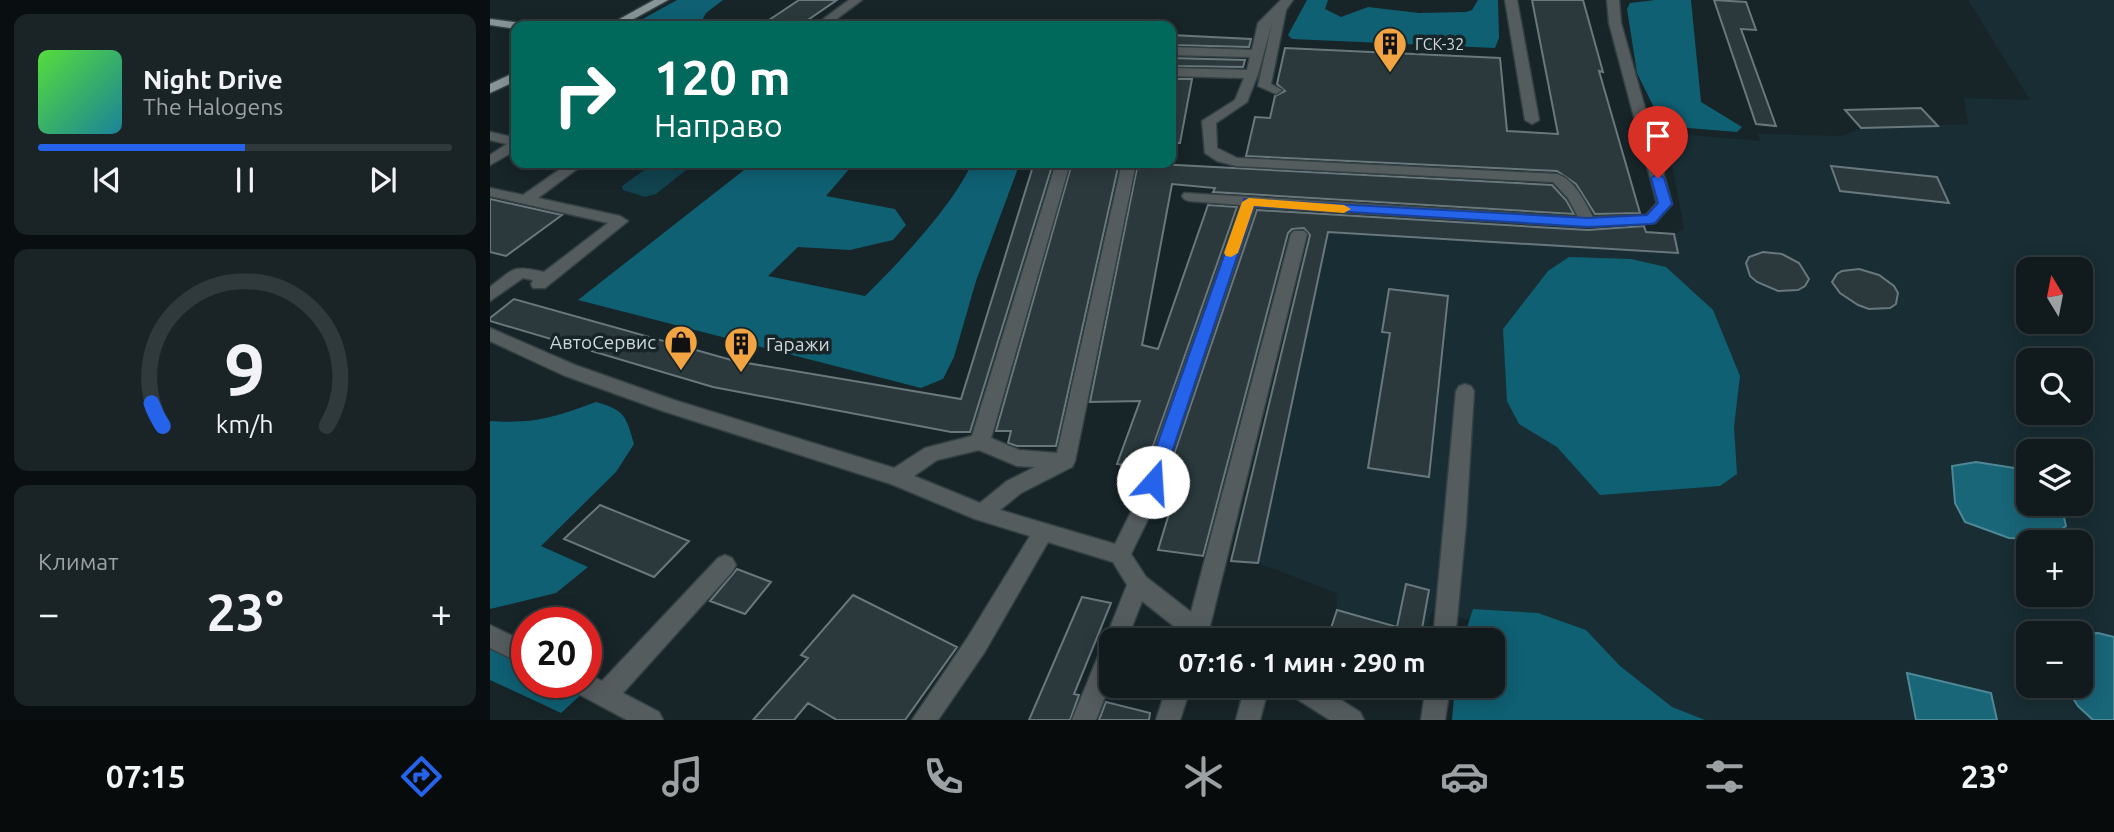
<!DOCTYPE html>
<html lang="ru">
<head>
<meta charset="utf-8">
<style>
  body { margin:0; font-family:Ubuntu,sans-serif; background:#1a2427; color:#f1f3f6; height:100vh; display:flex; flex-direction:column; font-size:26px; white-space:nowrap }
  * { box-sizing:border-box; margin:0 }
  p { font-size:23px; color:#9ca1a4 }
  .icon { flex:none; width:38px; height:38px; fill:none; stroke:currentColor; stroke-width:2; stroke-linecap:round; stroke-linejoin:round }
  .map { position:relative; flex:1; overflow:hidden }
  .drawer { display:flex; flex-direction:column; gap:14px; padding:14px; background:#090f10; width:490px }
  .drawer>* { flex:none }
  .banner { position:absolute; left:21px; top:21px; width:665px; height:147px; border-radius:14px; box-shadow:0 4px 18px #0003,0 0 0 2px #30393c; background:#00695c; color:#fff; overflow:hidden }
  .needle { width:46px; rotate:350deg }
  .tools { position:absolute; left:1526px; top:257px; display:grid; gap:14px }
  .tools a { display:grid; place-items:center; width:77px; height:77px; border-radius:14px; background:#111b1e; box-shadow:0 4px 18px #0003,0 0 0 2px #30393c; font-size:35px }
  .speed { position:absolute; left:21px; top:607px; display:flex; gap:14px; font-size:35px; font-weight:700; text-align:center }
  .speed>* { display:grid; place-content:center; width:91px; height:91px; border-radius:50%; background:#111b1e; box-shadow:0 4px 18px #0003,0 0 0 2px #30393c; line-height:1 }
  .speed .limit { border:10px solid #d22; background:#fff; color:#111 }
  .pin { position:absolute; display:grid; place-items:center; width:60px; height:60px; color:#fff; margin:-72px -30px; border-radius:50% 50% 50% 0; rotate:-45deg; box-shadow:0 0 7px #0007 }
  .pin .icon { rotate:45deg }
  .me { position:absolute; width:77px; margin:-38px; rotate:19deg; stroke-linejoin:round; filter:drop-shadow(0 0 5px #0008) }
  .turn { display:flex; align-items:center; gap:24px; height:147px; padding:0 28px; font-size:32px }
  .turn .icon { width:91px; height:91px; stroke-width:2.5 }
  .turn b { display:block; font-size:49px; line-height:60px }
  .big { font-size:52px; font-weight:700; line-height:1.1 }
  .drawer .tile { flex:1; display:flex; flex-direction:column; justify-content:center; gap:10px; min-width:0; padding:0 24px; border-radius:14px; background:#1a2427 }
  .drawer .dial { align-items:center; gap:0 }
  .dial svg { height:182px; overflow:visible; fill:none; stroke:#30393c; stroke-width:7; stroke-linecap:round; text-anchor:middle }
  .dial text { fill:#f1f3f6; stroke:none }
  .song { display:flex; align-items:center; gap:21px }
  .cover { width:84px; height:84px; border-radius:10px; background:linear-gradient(135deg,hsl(110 70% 55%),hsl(190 70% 35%)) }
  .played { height:7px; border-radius:4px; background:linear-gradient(90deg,#2563eb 50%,#30393c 50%) }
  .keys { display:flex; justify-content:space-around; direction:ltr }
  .heat { display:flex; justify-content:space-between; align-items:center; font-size:38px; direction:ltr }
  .trip { position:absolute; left:609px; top:628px; width:406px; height:70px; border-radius:14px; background:#111b1e; box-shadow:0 4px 18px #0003,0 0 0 2px #30393c; font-weight:700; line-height:70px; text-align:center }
  .tabs { display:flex; height:112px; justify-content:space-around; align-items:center; background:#070b0c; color:#9ca1a4 }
  .tabs .icon { width:49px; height:49px }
  .tabs .current { color:#2563eb }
  .tabs b { font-size:32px; color:#f1f3f6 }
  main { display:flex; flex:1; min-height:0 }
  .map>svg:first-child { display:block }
  .built { fill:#182e34; fill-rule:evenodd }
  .green { fill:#11434f }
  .forest { fill:#0f6073 }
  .water { fill:#196679; stroke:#4f8896; stroke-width:2 }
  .building { fill:#2b393d; stroke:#68787d; stroke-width:2 }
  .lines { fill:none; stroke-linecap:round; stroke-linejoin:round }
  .minor-casing { stroke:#344144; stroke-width:3 }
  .major-casing { stroke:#344144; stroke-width:3 }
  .minor { fill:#555c5e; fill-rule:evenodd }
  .major { fill:#879599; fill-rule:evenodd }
  .route { fill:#2563eb; stroke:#184099; stroke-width:2 }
  .slow { fill:#f59e0b }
  .labels { text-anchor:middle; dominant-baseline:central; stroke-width:7; stroke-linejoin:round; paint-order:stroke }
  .far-poi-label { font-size:16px; fill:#ced7d9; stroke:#172428; text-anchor:start }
  .poi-label { font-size:19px; fill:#ced7d9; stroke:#172428; text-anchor:end }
</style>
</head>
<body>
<main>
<section class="drawer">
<div class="tile">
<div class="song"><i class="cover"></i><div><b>Night Drive</b><p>The Halogens</p></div></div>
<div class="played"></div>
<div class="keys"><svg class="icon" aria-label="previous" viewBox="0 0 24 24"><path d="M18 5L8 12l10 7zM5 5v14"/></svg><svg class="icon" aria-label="pause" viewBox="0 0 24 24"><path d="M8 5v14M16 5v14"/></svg><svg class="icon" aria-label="next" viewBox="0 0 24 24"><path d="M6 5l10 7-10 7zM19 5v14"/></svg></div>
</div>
<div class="tile dial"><svg viewBox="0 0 100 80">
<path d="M14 69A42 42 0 1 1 86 69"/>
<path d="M14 69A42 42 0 0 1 9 59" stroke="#2563eb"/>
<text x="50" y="56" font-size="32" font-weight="700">9</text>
<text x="50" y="72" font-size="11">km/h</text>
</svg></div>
<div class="tile"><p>Климат</p>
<div class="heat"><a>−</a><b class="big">23°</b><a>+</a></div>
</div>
</section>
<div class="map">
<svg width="1624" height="720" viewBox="0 0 1624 720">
  <rect width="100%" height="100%" fill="#172428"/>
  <path class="built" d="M1478 0H1624V720H974L1003 686V640L991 623 942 611 936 635 847 610 846 593 768 563 838 232 1188 253 1184 234 1194 229 1176 133 1270 141 1268 134 1352 136 1371 128 1478 124 1474 98 1540 100ZM1538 270H1591V322H1538ZM1538 360H1591V413H1538ZM1538 452H1591V504H1538ZM1538 542H1591V595H1538ZM1538 634H1591V686H1538Z"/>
  <path class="green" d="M164 163H205L166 194 155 197 133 190 132 186Z"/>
  <path class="forest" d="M187 0H233L216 13 209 26H140Z
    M817 0H838L835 9 851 17 878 7 929 13 976 12 982 10 988 0H1008L1009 38 1005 48 802 39 798 35Z
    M1165 0H1201L1211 102 1252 127 1247 132 1173 126 1147 73 1137 9 1140 3Z
    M263 163H359L360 168 336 196 405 209 416 225 403 240 360 250 308 247 278 276 375 296C408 264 464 204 482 163H530L486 281 464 357 453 379 431 388 88 300Z
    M1079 257 1141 259 1176 267 1223 310 1250 376 1244 427 1247 474 1230 486 1110 495 1067 447 1029 424 1017 401 1013 329 1058 271Z
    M106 402C135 410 136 416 144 444L126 472 51 546 98 567 66 593 0 609V421C45 424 65 417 106 402Z
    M983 609 1048 613 1096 630 1130 666 1182 707 1215 720H962L965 686H1003V640H973Z
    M0 645 37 663V682L78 683 95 691 71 713 0 680Z"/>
  <path class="water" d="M1486 462 1538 470V504H1571L1576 526 1556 540 1519 538 1475 522 1465 503 1462 466Z
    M1608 633 1624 637V720H1603L1588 706 1575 686H1591V634Z
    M1417 673 1501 693 1507 720H1426Z"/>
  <path class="building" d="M309 0H347L309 26H270Z
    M1042 0H1093L1113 72 1109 71 1150 213 1105 214 1086 184 1067 171 756 156 765 117 780 118 785 96 795 91 787 84 795 48 1010 58 1017 131 1068 134Z
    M1224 0 1256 2 1266 30 1251 29 1286 126 1266 124Z
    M681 35 761 39 759 47 681 45Z
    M681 58 755 60 753 67 681 66Z
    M681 79H702L690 143H681Z
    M1431 108 1448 126 1371 128 1355 110Z
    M544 163H563L480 432H461L223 387 0 321V318L24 299 245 361 471 399Z
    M582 163H629L566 446H527L518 443 521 431H506Z
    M648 163 1062 185 1076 200 1084 214 723 192 725 188 682 184 652 345 668 349 718 205 747 207 655 469 627 464 650 401 600 402Z
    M1341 166 1447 177 1459 203 1350 191Z
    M0 199 72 215 16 256 0 252Z
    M767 210 1098 230 1154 226 1156 232 1184 234 1188 253 838 232 768 563 741 561 820 235 814 228 802 229 798 233 713 556 668 550 691 474 678 472Z
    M1273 252 1292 254 1309 263 1319 279 1315 286 1308 290 1288 291 1267 282 1260 276 1256 263 1259 257Z
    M1369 269 1389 275 1404 286 1408 293 1406 304 1400 308 1379 309 1368 305 1350 293 1342 282 1347 274 1352 271Z
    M899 289 958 296 939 477 878 468 900 333 892 332Z
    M110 505 199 541 164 577 74 539Z
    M247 569 281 582 255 614 220 601Z
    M916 584 939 590 931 634 936 635 935 640H837L847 610 907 627Z
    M363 595 467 647 415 720H347L318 703 304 720H263L318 658 311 655Z
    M592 597 621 603 584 694 589 695 580 720H539Z
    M616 702 660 713 659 720H609Z"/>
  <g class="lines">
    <g class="minor-casing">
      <path id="minor" d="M359 0H372L337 26H324Z
        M791 0H803L796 10 781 84 792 90 786 94 768 86 782 23 768 74 757 102 726 123 727 148 747 158 1067 174C1084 179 1095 202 1103 217L1156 215 1167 203 1119 23 1117 0H1129L1131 23 1182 204 1165 223 1098 227 765 207 664 507 641 554 656 577 701 612 801 234 804 231H814L817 234 720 626 733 632 736 640H694L695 635 652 601 637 640H621V681L606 720H582L613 644 616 643 615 640 637 585 623 562 558 542 494 653 448 720H422L478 637 540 536 485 519 401 484 173 411 73 375 0 341V328L85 365 184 400 404 468 435 448 482 436 566 163H580L501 438 529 450 567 453 632 163H646L585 461 582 467 531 493 510 510 625 544 644 506 751 205 699 201 694 199 692 196 694 193 1088 217 1078 198 1063 182 746 166 727 161 715 153 712 121 745 100 754 78 681 76V68L757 70 760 57 681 55V47L762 50 768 23ZM489 450 527 466 545 467 517 481 490 503 424 476 447 460Z
        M1015 0H1027L1049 120 1042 124 1035 120Z
        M0 132 26 138V150L0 165V155L17 144 0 140Z
        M79 163H95L48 198 130 216 138 221 55 288H43L41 284 43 280 33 278 0 301V287C25 268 22 265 54 272L118 223 0 196V188L33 195Z
        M975 384 981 386 984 391 976 524 965 640H943L966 391 969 386Z
        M235 555 242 558 246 565 242 572 133 693 169 712 173 720H137L81 690 78 682H96V673L112 681 228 558Z
        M0 625 37 643V666L0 648Z
        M677 686H701L690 720H666Z
        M755 686H779L770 720H746Z
        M795 686H829L870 712 874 720H840L799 694Z
        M936 686H960L955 720H931Z"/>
    </g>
    <g class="major-casing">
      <path id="major" d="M164 0H178L131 26H117Z
        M0 19 31 23 37 26H26V29L0 25Z
        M26 72V81L0 93V84Z"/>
    </g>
    <use href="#minor" class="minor"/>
    <use href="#major" class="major"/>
  </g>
  <path class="route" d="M1168 174 1174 178 1182 204 1165 223 1160 224 1098 227 764 206 672 482 669 487 663 489 656 487 654 482 754 199 1098 218 1157 215 1168 203 1161 178Z"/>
  <path class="slow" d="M759 198 854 205 861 209 854 213 764 206 748 253 741 257 736 256 734 253 752 202Z"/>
  <defs>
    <g id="building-pin" transform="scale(1.75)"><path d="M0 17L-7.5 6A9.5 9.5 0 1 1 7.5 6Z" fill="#f3a442" stroke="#172428"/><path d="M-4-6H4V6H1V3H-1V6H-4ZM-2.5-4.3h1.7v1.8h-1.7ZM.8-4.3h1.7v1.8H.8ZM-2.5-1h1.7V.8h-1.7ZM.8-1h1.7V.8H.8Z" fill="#111"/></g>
    <g id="shop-pin" transform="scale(1.75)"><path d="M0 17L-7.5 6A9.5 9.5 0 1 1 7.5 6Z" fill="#f3a442" stroke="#172428"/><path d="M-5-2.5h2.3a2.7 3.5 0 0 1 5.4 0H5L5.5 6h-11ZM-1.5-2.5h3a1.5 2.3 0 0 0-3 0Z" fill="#111"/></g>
  </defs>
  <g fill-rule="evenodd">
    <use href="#building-pin" x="900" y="44"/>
    <use href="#shop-pin" x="191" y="342"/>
    <use href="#building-pin" x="251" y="344"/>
  </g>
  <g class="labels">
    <g class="far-poi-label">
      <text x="925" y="44">ГСК-32</text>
    </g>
    <g class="poi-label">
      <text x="166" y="342">АвтоСервис</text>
      <text x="276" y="344" text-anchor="start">Гаражи</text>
    </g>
  </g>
</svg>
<div class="tools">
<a><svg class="needle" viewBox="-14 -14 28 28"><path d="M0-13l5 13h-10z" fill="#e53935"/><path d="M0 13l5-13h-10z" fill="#9ca1a4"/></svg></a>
<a><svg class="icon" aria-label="search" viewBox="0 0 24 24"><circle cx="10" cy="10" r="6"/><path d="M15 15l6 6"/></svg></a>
<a><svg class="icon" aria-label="layers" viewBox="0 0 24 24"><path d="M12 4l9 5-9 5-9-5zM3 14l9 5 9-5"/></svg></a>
<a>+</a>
<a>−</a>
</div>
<div class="speed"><div class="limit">20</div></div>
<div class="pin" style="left:1168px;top:178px;background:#d93025"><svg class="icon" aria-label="arrive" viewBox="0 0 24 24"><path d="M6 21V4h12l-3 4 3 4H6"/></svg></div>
<svg class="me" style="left:663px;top:482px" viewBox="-20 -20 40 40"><circle r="19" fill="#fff"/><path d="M0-13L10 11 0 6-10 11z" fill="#2563eb"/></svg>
<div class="trip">07:16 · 1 мин · 290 m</div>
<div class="banner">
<div class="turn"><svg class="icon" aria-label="right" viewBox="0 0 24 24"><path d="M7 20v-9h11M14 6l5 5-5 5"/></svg><div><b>120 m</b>Направо</div></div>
</div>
</div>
</main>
<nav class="tabs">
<b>07:15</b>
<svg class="icon current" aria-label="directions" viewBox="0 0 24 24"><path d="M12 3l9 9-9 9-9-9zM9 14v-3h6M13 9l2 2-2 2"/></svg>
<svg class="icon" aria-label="music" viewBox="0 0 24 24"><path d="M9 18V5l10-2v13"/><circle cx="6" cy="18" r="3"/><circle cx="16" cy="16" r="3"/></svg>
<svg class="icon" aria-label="phone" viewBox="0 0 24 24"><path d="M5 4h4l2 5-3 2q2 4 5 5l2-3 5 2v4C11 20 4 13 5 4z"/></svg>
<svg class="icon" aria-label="climate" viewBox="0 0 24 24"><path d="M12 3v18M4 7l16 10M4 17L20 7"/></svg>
<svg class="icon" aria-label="car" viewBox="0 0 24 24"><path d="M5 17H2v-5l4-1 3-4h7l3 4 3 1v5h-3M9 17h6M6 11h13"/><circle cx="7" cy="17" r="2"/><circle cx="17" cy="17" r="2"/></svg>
<svg class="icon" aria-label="filters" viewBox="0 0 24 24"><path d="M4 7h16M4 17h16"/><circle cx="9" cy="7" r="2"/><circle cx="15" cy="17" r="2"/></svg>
<b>23°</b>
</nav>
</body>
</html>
